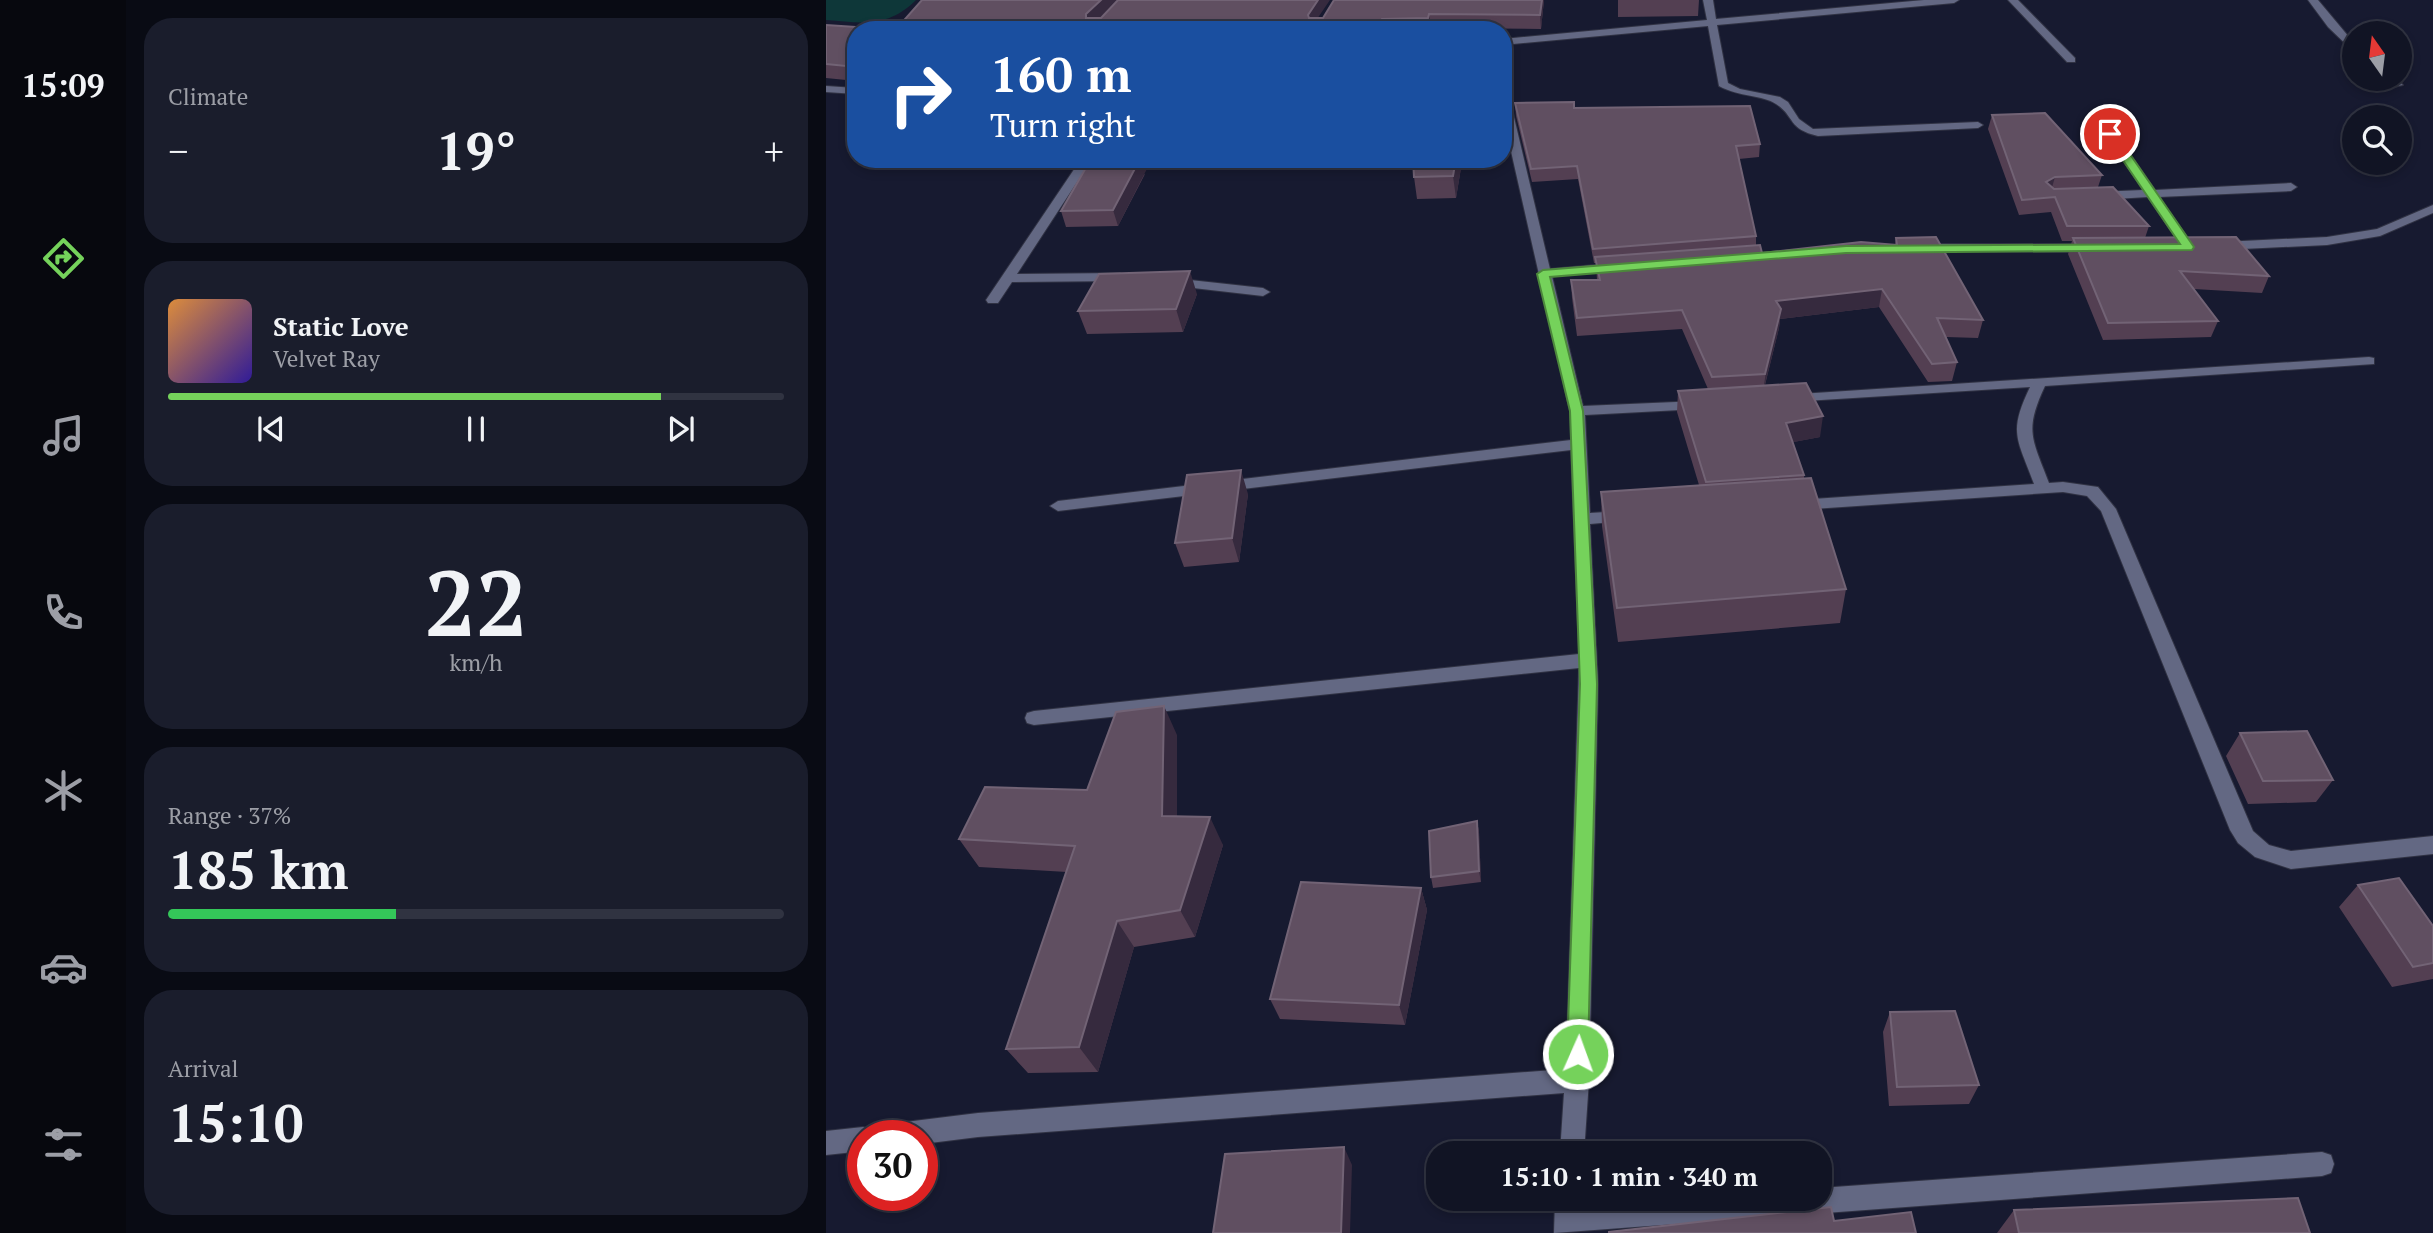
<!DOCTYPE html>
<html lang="en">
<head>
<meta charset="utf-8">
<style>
  body { margin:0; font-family:"PT Serif",serif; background:#1a1d2c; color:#f1f3f6; height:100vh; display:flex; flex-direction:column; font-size:26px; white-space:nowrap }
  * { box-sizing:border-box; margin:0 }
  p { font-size:23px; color:#9c9ea6 }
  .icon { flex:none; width:38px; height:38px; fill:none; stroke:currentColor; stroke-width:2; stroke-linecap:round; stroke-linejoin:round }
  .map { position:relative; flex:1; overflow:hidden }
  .sheet { display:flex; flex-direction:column; gap:18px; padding:18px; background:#090b14; width:700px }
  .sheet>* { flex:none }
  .guide { position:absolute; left:21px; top:21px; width:665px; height:147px; border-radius:28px; box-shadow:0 4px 10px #0003,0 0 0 2px #303341; background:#1a4fa0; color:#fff; overflow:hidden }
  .needle { width:46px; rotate:346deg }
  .fabs { position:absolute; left:1516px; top:21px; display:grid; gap:14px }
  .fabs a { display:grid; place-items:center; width:70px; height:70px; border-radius:50%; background:#111424; box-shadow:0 4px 10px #0003,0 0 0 2px #303341; font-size:35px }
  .speed { position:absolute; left:21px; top:1120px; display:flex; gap:14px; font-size:35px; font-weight:700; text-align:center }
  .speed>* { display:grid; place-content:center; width:91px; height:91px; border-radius:50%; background:#111424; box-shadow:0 4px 10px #0003,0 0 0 2px #303341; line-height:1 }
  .speed .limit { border:10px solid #d22; background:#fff; color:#111 }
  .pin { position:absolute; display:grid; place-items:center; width:60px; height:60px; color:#fff; margin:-30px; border:4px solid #fff; border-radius:50%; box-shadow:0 2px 7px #0007 }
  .me { position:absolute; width:77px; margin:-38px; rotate:2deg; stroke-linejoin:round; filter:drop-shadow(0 0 5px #0008) }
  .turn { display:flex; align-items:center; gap:24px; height:147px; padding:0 28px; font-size:32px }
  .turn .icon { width:91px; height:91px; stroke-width:2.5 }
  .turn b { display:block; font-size:49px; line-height:60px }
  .big { font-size:52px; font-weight:700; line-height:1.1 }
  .sheet .widget { flex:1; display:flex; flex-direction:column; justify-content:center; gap:10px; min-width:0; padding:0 24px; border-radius:28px; background:#1a1d2c }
  .sheet .dial { align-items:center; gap:0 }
  .dial b { font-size:91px; line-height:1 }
  .song { display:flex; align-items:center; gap:21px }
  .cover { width:84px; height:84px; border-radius:10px; background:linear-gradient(135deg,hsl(30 70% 55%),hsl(250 70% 35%)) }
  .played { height:7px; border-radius:4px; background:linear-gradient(90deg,#75d25b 80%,#303341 80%) }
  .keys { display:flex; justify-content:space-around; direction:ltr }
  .heat { display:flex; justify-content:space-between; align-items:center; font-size:38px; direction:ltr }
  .charge { height:10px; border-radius:5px; background:linear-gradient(90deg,#34c759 37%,#303341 0) }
  .trip { position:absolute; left:600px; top:1141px; width:406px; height:70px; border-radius:28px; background:#111424; box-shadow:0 4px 10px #0003,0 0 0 2px #303341; font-weight:700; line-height:70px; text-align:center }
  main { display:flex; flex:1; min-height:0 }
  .tab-bar { display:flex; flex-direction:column; width:126px; justify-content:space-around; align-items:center; background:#07080e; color:#9c9ea6 }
  .tab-bar .icon { width:49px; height:49px }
  .tab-bar .current { color:#75d25b }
  .tab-bar b { font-size:32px; color:#f1f3f6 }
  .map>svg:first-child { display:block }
  .water { fill:#0e3739 }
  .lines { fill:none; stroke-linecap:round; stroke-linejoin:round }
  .lane-casing { stroke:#303243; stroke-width:2 }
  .street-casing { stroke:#303243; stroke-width:2 }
  .lane { fill:#636883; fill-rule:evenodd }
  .street { fill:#636883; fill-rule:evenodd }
  .wall { fill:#533f52 }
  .shaded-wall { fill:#362a3e }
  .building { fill:#604f61; stroke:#726375; stroke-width:2 }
  .route { fill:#75d25b; stroke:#4c883b; stroke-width:2 }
</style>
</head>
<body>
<main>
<nav class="tab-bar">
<b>15:09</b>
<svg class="icon current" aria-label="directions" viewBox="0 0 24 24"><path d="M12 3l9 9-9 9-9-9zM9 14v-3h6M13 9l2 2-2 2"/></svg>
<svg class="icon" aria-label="music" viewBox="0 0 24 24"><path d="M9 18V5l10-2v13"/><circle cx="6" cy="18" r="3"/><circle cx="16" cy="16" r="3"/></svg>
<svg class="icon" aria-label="phone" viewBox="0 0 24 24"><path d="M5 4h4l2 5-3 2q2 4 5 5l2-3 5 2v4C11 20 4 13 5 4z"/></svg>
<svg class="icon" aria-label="climate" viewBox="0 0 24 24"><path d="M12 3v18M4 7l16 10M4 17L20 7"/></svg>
<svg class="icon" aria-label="car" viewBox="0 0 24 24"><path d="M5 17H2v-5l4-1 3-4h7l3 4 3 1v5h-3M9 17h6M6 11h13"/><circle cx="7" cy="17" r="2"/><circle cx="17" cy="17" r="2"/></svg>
<svg class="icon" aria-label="filters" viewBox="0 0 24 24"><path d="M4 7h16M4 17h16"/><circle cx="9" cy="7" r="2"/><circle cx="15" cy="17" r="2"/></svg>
</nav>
<section class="sheet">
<div class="widget"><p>Climate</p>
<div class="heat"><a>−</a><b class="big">19°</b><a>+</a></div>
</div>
<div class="widget">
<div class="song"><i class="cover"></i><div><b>Static Love</b><p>Velvet Ray</p></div></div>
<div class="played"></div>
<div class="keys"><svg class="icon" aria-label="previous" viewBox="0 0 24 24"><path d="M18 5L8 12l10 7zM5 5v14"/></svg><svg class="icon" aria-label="pause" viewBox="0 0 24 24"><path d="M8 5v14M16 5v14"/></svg><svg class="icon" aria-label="next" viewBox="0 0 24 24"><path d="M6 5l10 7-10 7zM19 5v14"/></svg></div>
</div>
<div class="widget dial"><b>22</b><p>km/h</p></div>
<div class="widget"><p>Range · 37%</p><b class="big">185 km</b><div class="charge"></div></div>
<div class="widget"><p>Arrival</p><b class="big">15:10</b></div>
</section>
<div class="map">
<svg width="1607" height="1233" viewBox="0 0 1607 1233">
  <rect width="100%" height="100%" fill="#171a30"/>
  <path class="water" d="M0 0H90C62 28 37 23 0 20Z"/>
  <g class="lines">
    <g class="lane-casing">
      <path id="lane" d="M1482 0H1492L1528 43V52L1502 27Z
        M1560 79H1571L1577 85 1568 87Z"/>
    </g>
    <g class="street-casing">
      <path id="street" d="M877 0H887L890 19 1098 0H1133L1128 3 891 25 902 83 914 89 954 97 962 102 973 119 987 129 1152 122 1157 125 1152 128 992 136C961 129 969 116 950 104 937 95 913 97 893 86L882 26 677 45V39L881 20Z
        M1182 0H1192L1249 58V62H1241Z
        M0 86 30 88V94L0 92Z
        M677 89 682 92 724 269 791 263 797 267 791 271 726 276 757 406 873 401 880 405 873 409 759 415 764 513 797 511 805 516 797 521 764 524 772 684 763 1080 758 1153H734L738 1093 152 1137 96 1144V1136H51L54 1127 63 1124 152 1113 740 1069 753 668 208 725 201 723 199 718 201 713 208 711 753 654 745 450 232 511 224 506 232 501 745 440 744 411 677 116Z
        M1284 130 1288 131 1329 190 1465 183 1471 187 1465 191 1333 197 1368 247 1362 251 1358 250 1322 197 1272 200 1266 196 1272 192 1317 190 1279 133Z
        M255 159H266L191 274 294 273 300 277 294 281 186 282 172 303H162L160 300Z
        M1607 205V213L1554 236 1501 245 1396 250 1390 246 1396 242 1501 237 1551 229Z
        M1091 244H1266L1272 248 1266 252 1087 251V245Z
        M346 278 437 288 444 292 437 296 341 285V279Z
        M1543 357 1548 358V364L1219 386C1198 431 1206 438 1223 483L1237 482 1272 487 1290 509 1427 831 1443 845 1465 851 1607 836V854L1465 869 1429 857 1412 843 1404 830 1275 511 1261 496 1237 492 972 510 964 505 972 500 1208 484C1191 438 1182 433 1204 387L963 402 958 401 956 398 958 395Z
        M37 1127 46 1130 48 1136H37V1151L0 1155V1131Z
        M1496 1152 1505 1155 1508 1164 1505 1173 1496 1176 728 1233 729 1199H755V1205L844 1199H994V1188Z"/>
    </g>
    <use href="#lane" class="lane"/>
    <use href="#street" class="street"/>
  </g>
  <path class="wall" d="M508 0H718L715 29 605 28 604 30H30V81L0 78V25L30 27 497 18Z
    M792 0H873L872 16 792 17Z
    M689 103 748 108 934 144 933 157 913 159 930 236V245L936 253 1069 245 1070 238 1157 320 1152 338 1120 337 1131 362 1126 381 1102 382 1053 307 954 319 953 328 939 385 994 437 967 442 978 475V478L1020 589 1014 623 792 642 776 526 775 492 873 485 851 412 852 391 882 389 856 329 751 336 746 298 745 280H771L770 263H768L752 179 706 182 690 116Z
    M1166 115 1276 175 1272 187 1323 226 1319 238 1443 276 1436 293 1368 289 1392 321 1385 337 1277 340 1242 254 1246 241H1236L1225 212 1193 215 1162 129Z
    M636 162 630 198 591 199 588 177Z
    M319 174 292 226 240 227 235 211Z
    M371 294 357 332 261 334 252 311Z
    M422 494 413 562 358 567 349 543Z
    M1414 733 1507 780 1490 802 1422 804 1400 756Z
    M351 735V817L397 845 369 937 308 947 272 1072 202 1073 180 1049 241 872 153 867 133 839 261 790Z
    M651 821 653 832 655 882 607 888 605 877Z
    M1532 885 1607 926V979L1566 987 1513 907Z
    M595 888 601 910 579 1025 454 1019 444 999Z
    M1064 1012 1153 1085 1143 1104 1063 1106 1057 1032Z
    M1188 1210 1484 1233H1171Z"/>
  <path class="shaded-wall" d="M275 0H293L264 28 260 18V14Z
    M492 0H504L489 22H484L482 15Z
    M716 0H718L715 29 714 15Z
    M603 14 605 28 604 30 602 18Z
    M556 19 557 30H554L553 24Z
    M314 159H326L292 226 287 210Z
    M630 159H635L636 162 630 198 627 176Z
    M1229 177 1225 191 1220 182Z
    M364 271 371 294 357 332 350 309Z
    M1056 289 1053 307 954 319 953 328 937 392 950 301Z
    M997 416 994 437 958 444 960 423Z
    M415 470 422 494 413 562 406 538Z
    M338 706 351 735V845L336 816Z
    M384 817 397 845 369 937 354 910Z
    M651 821 653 832 655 882 653 871Z
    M595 888 601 910 579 1025 573 1005Z
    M291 921 308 947 272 1072 253 1047Z
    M518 1147 526 1165 524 1233H515Z"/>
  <path class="building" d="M96 0H275L260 14V18H275L292 0H492L482 15 483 18H497L508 0H716L714 15 603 14 602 18 556 19 553 24 463 22 461 30H30V67L0 64V25L30 27 73 26Z
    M748 102V108L924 106 934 144 910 146 930 236 767 249 751 166 705 169 689 103Z
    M1219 113 1276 175 1229 177 1220 182 1228 189 1287 187 1323 226H1241L1229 197 1196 200 1166 115Z
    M265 159H314L287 210 235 211Z
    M587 159H630L627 176 588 177Z
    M1110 237 1157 320 1111 318 1131 362 1106 364 1056 289 950 301 955 309 939 374 886 377 856 310 751 318 745 280H774L769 257 934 245 936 253 1035 242 1071 245 1070 238Z
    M1410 237 1443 276 1354 271 1392 321 1282 323 1247 238Z
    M364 271 350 309 252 311 273 274Z
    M980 383 997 416 960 423 978 475 880 482 852 391Z
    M415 470 406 538 349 543 361 475Z
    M985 478 1020 589 791 608 775 492Z
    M338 706 336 816 384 817 354 910 291 921 253 1047 180 1049 249 846 133 839 159 787 261 790 290 712Z
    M1481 731 1507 780 1437 781 1414 733Z
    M651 821 653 871 605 877 603 831Z
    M1573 878 1607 926V963L1587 967 1532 885Z
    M475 882 595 888 573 1005 444 999Z
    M1129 1011 1153 1085 1071 1087 1064 1012Z
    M518 1147 515 1233H387L399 1154Z
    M1472 1198 1484 1233H1193L1188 1210Z
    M1005 1207 1008 1221 1085 1212 1090 1233H783V1232Z"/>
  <path class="route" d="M1281 131H1288L1368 247 1366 250 1020 253 724 277 757 411 771 684 762 1054 759 1061 752 1064 744 1061 741 1054 754 684 744 411 711 274 717 270 1020 246 1354 244 1279 134Z"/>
</svg>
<div class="fabs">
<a><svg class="needle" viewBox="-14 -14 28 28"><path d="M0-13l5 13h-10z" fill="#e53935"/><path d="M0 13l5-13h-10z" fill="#9c9ea6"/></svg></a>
<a><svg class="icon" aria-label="search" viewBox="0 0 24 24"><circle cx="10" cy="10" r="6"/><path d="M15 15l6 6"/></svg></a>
</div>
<div class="speed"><div class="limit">30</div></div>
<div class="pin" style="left:1284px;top:134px;background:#d93025"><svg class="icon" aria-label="arrive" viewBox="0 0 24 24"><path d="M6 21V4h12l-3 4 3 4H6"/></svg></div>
<svg class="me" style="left:752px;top:1054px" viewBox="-20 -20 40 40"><circle r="17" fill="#75d25b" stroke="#fff" stroke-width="3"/><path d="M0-11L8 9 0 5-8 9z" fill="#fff"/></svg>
<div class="trip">15:10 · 1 min · 340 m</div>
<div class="guide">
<div class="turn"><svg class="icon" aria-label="right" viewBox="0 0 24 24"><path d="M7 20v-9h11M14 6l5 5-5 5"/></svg><div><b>160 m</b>Turn right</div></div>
</div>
</div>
</main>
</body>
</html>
